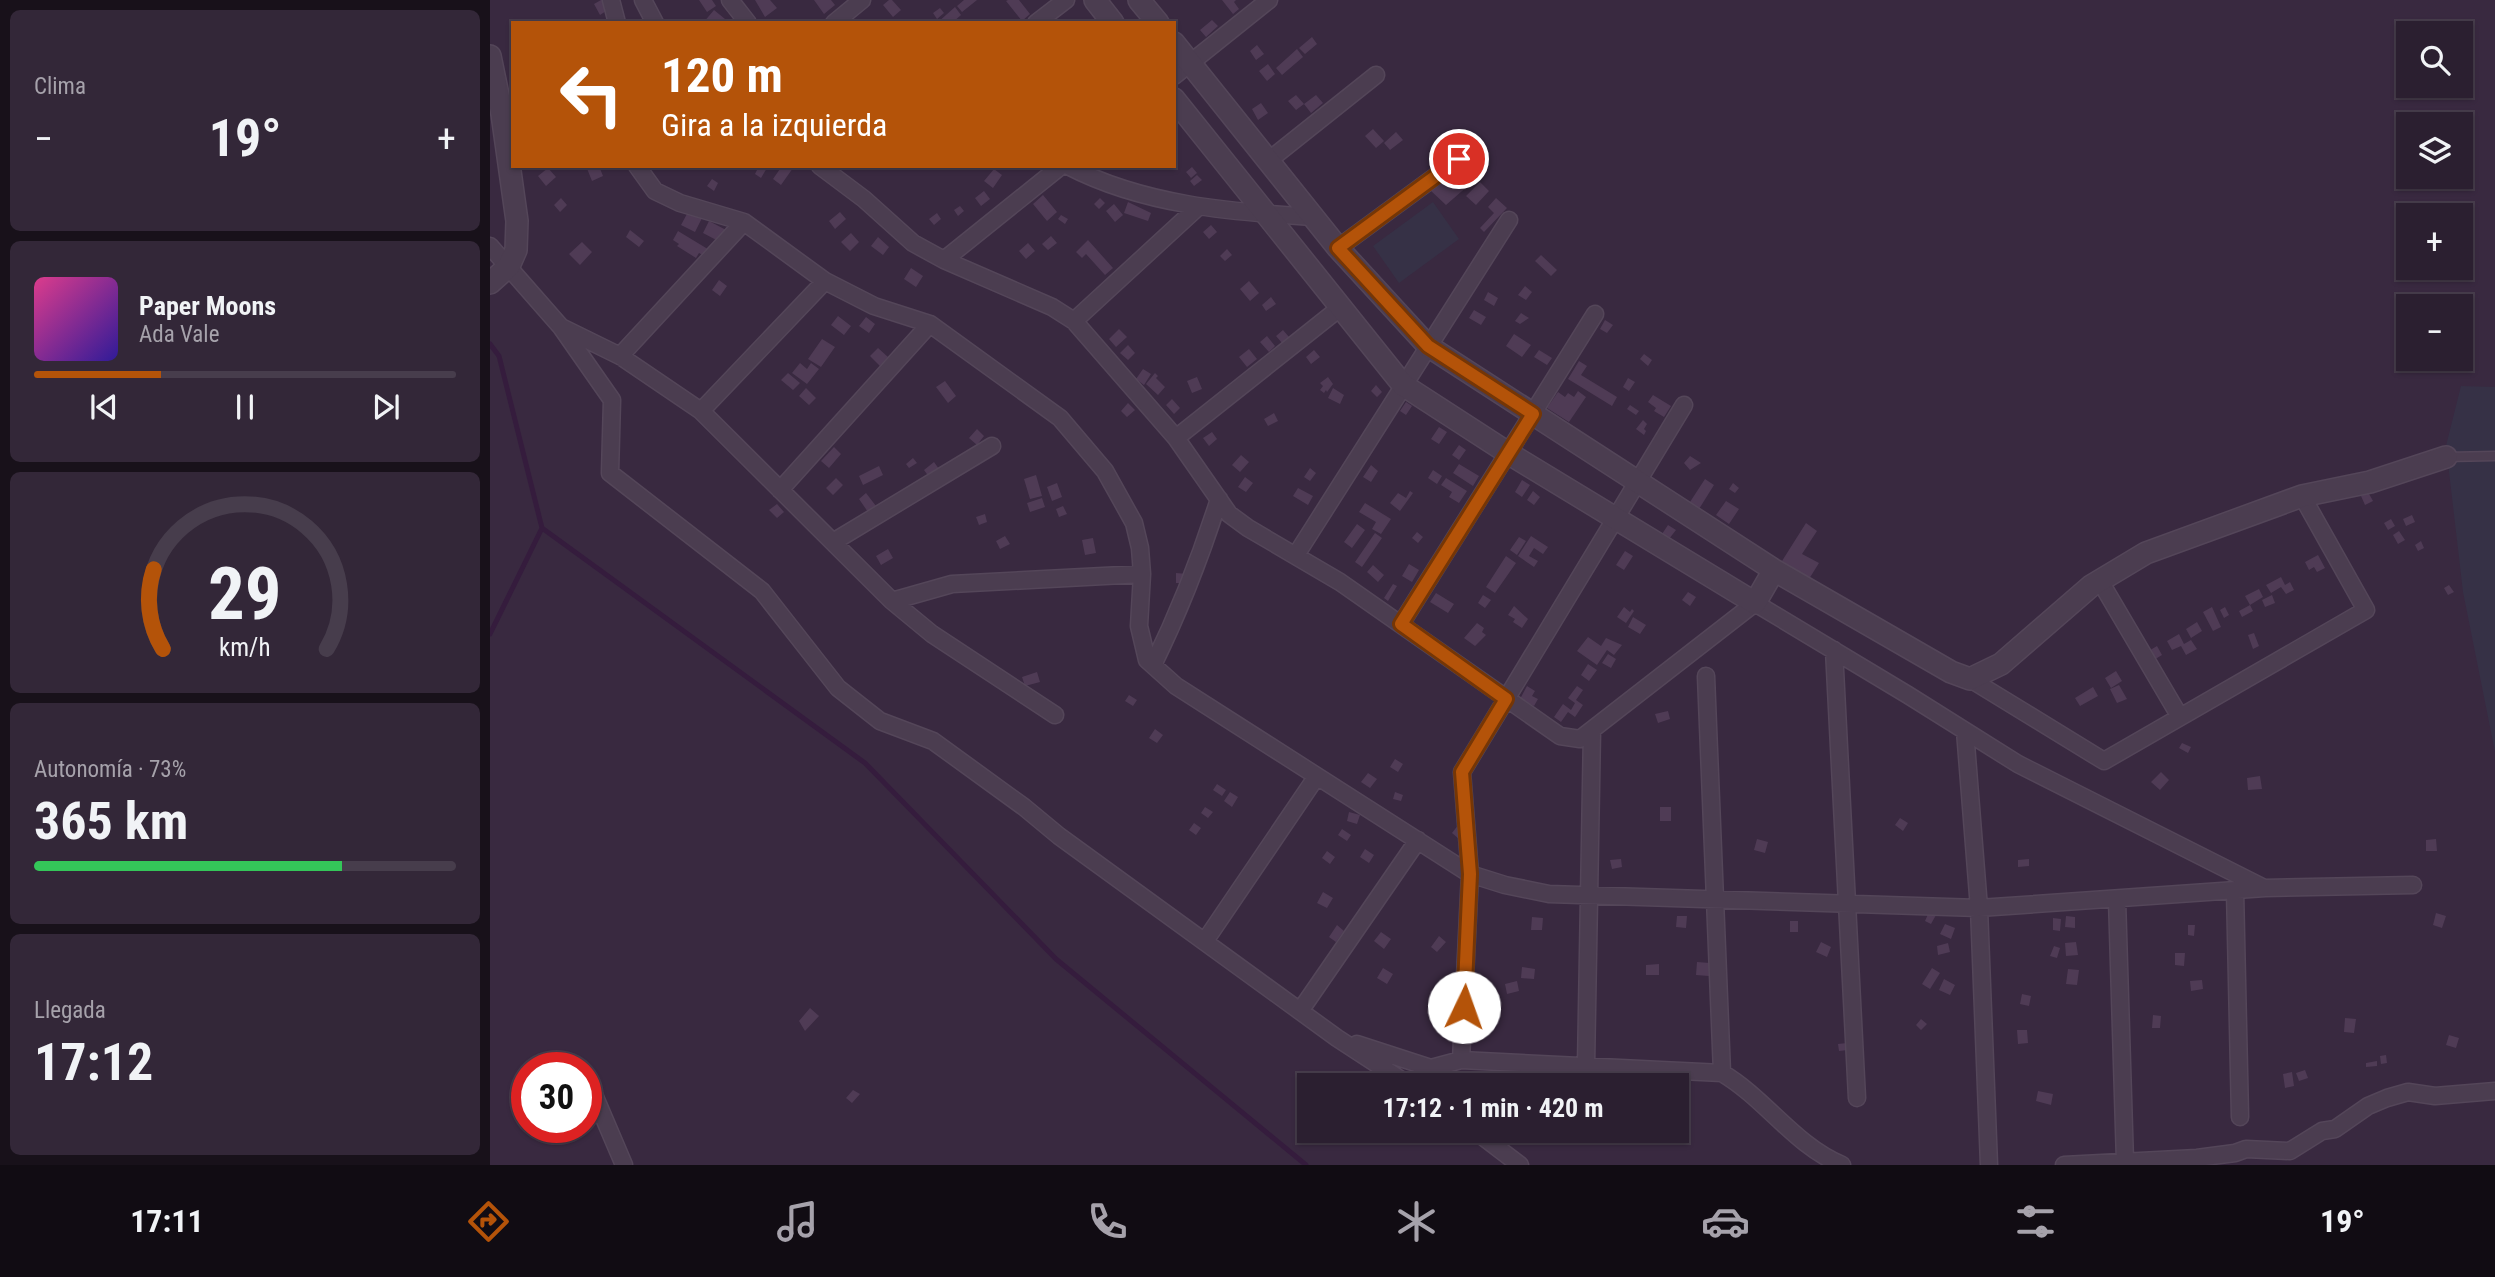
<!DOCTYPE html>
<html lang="es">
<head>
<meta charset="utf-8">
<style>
  body { margin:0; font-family:"Roboto Condensed",sans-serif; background:#332738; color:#f1f3f6; height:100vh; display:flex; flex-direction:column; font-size:26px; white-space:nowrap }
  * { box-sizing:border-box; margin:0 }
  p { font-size:23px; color:#a6a2ab }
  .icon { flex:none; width:38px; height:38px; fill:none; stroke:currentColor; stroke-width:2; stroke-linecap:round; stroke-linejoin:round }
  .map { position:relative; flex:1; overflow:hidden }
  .panel { display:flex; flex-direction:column; gap:10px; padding:10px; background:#18111a; width:490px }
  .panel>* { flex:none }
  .hud { position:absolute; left:21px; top:21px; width:665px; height:147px; border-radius:0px; box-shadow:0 2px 5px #0004,0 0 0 2px #473d4c; background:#b45309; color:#fff; overflow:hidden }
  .fabs { position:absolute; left:1906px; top:21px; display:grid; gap:14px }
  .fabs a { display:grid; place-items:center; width:77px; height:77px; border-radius:0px; background:#2b1f30; box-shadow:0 2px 5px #0004,0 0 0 2px #473d4c; font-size:35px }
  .speed { position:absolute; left:21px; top:1052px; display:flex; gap:14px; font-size:35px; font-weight:700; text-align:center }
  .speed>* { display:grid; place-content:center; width:91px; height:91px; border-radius:50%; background:#2b1f30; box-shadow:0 2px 5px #0004,0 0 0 2px #473d4c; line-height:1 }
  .speed .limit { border:10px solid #d22; background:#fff; color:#111 }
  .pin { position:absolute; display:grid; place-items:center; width:60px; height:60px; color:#fff; margin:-30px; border:4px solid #fff; border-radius:50%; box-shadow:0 2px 7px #0007 }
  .me { position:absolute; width:77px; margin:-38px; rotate:3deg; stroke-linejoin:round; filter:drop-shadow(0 0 5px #0008) }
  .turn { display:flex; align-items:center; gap:24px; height:147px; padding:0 35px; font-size:32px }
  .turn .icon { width:91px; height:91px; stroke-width:2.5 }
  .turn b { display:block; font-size:49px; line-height:60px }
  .big { font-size:52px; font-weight:700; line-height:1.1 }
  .panel .card { flex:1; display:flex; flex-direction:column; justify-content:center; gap:10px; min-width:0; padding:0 24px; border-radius:10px; background:#332738 }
  .panel .dial { align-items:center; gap:0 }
  .dial svg { height:182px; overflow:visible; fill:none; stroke:#473d4c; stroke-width:7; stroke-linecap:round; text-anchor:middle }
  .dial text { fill:#f1f3f6; stroke:none }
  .song { display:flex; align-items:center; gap:21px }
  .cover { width:84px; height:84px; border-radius:10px; background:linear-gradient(135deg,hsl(330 70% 55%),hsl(250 70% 35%)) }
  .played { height:7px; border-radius:4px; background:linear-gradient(90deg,#b45309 30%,#473d4c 30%) }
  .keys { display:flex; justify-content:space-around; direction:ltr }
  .heat { display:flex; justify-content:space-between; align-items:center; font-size:38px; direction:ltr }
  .charge { height:10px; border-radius:5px; background:linear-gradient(90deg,#34c759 73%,#473d4c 0) }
  .trip { position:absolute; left:807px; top:1073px; width:392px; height:70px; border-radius:0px; background:#2b1f30; box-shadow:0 2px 5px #0004,0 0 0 2px #473d4c; font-weight:700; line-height:70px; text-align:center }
  .dock { display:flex; height:112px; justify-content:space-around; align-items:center; background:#110c13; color:#a6a2ab }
  .dock .icon { width:49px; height:49px }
  .dock .current { color:#b45309 }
  .dock b { font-size:32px; color:#f1f3f6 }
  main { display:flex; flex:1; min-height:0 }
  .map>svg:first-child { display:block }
  .green { fill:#363146 }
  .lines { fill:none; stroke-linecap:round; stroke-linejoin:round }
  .stream { stroke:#351c3d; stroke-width:5 }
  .building { fill:#4f3b55 }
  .service-casing { stroke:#544659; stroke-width:11 }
  .minor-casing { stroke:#544659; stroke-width:19 }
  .tertiary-casing { stroke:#544659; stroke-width:24 }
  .service { stroke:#4b3d50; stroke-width:8 }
  .minor { stroke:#4b3d50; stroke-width:16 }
  .tertiary { stroke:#4b3d50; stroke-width:21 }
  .route-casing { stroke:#753606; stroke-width:18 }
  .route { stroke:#b45309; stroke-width:12 }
</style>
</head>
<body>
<main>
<section class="panel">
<div class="card"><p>Clima</p>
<div class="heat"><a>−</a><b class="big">19°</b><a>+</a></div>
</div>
<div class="card">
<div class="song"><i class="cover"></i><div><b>Paper Moons</b><p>Ada Vale</p></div></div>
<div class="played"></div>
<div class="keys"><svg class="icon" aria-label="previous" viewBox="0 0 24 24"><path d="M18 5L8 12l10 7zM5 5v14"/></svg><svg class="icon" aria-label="pause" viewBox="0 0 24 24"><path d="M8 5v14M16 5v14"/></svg><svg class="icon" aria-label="next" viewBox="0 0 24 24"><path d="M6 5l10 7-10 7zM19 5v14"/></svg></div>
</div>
<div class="card dial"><svg viewBox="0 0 100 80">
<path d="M14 69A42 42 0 1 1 86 69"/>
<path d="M14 69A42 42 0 0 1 10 34" stroke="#b45309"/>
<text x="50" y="56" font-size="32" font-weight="700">29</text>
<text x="50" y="72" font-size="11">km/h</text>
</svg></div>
<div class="card"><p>Autonomía · 73%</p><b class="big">365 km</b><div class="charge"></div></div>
<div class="card"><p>Llegada</p><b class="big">17:12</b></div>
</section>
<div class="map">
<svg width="2005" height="1165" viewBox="0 0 2005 1165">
  <rect width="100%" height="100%" fill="#392940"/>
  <path class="green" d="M943 202 969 239 909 283 883 246Z
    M1971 386 2005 387V752L1973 592 1956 446Z"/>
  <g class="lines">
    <path class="stream" d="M0 344 9 356 52 528 375 763 566 959 816 1165
      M0 634 52 528"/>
  </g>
  <path class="building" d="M111 0H114L119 9 110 15 104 4Z
    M209 0H222L226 6 217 12Z
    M265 0H280L287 8 275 17Z
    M324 0H341L345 5 334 14Z
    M399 0H402L411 10 403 17 393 5Z
    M474 0H487L472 12 467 6Z
    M518 0H529L540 14 532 21 516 1Z
    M732 0H746L744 2 749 9 743 14Z
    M465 7 471 15 462 23H447Z
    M450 8 454 13 447 19 443 13Z
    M224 10 235 19 232 23H213Z
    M722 20 728 26 716 37 710 30Z
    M822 37 827 44 815 54 809 48Z
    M767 45 774 54 766 60 760 51Z
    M807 49 813 57 792 75 786 68Z
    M778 64 785 74 777 81 769 71Z
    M806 95 814 104 806 110 798 101Z
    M826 95 833 103 821 113 814 104Z
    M771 103 778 113 768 120 762 109Z
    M883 129 894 141 886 148 875 136Z
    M906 132 913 140 900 150 894 143Z
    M973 165 987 178 956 205 940 190Z
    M96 166H109L113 176 102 181Z
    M269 166 277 168 271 178 265 174Z
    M292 166 303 168 291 185 283 179Z
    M702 167 707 173 701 178 696 172Z
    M58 168 66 177 56 186 48 176Z
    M504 169 512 175 503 188 494 181Z
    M707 175 712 180 704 186 700 181Z
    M222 179 228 183 224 191 217 186Z
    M990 182 999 191 986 205 976 196Z
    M494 191 500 199 491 206 485 198Z
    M553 195 567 212 557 221 543 204Z
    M71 198 77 205 70 212 64 205Z
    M610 198 615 203 609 209 604 204Z
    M1006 198 1017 208 994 232 990 228 1004 213 998 207Z
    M638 202 661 213 658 221 634 213Z
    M624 204 633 215 625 222 616 211Z
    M470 206 474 211 468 216 464 210Z
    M198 212 212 218 205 232 191 225Z
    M350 212 356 219 345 229 339 221Z
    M447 213 451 219 444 225 439 219Z
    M571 215 578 219 575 224 568 219Z
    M219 221 238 231 232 243 213 233Z
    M721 225 727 232 719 239 713 232Z
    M140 230 154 241 149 247 136 237Z
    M188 231 221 251 217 257 209 253 206 258 187 246 189 244 183 240Z
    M361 233 369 242 360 251 351 242Z
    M561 236 567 243 558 250 552 244Z
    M388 237 399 247 393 255 381 246Z
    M598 240 623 268 615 275 596 254 592 258 586 252Z
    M92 242 102 252 90 265 79 254Z
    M538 243 545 251 536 259 529 251Z
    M737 249 742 255 735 261 730 256Z
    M1051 255 1067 270 1061 276 1045 261Z
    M421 268 433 276 426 287 414 279Z
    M229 280 237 286 230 296 222 290Z
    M759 281 769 293 760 301 750 289Z
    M1035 286 1042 292 1036 300 1028 295Z
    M998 292 1008 298 1004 306 994 300Z
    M781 297 786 304 776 311 772 305Z
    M984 310 996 317 991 325 979 318Z
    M1031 313 1039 318 1030 324 1025 321Z
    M348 316 361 326 354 335 341 325Z
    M376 317 385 324 379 333 369 326Z
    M1115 320 1123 325 1117 333 1110 329Z
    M629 329 637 337 626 347 619 339Z
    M793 330 799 337 792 343 786 336Z
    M1024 334 1041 345 1032 357 1016 346Z
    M777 336 785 346 779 352 770 342Z
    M332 339 345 347 331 367 318 359Z
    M638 345 645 353 638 360 630 353Z
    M388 348 398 357 390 366 380 356Z
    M759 349 767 359 757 367 749 357Z
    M824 350 830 357 821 364 816 357Z
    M1049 350 1062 358 1057 365 1044 357Z
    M1154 354 1162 360 1158 366 1150 359Z
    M1089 361 1097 366 1091 375 1127 397 1122 406 1078 379Z
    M310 363 317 369 321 363 329 369 317 384 302 373Z
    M653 369 661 374 654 385 646 379Z
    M298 373 310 383 303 390 291 380Z
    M665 373 668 376 666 378 675 387 668 395 656 384Z
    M707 377 712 389 702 393 697 381Z
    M838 377 843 384 837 392 836 390 834 393 830 390 833 386 830 383Z
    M1138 378 1145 382 1139 391 1133 387Z
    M455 381 466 396 458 403 446 387Z
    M886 385 892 392 887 397 881 391Z
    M316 388 326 398 319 405 309 396Z
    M843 388 854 395 850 404 838 398Z
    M1088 391 1096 397 1079 422 1057 408 1068 392 1075 397 1078 393 1084 397Z
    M1163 395 1181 406 1174 417 1164 411 1166 408 1158 402Z
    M682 399 690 408 684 414 676 405Z
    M916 402 922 406 916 415 910 411Z
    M638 403 645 410 637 417 631 411Z
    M1140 405 1149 411 1146 415 1137 409Z
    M784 413 788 421 778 426 774 419Z
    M1153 420 1157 424 1154 429 1156 431 1154 435 1146 429Z
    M949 427 957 432 949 444 941 439Z
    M487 429 494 436 487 445 479 438Z
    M722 432 727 439 719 446 713 438Z
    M969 445 976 450 969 460 962 455Z
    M344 447 351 454 339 468 331 461Z
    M751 455 759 462 750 472 742 465Z
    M1200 456 1211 463 1200 470 1194 463Z
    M423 458 427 463 419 468 416 464Z
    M444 462 449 469 439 477 434 470Z
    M969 464 989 476 983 486 963 473Z
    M881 465 888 471 881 482 873 477Z
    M389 466 393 475 373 485 369 476Z
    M820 468 826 473 820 481 814 477Z
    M943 470 952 476 947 484 938 478Z
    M546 475 552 496 540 499 534 479Z
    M755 477 763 483 756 492 748 487Z
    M346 478 353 485 343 495 336 488Z
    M956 478 977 491 969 503 959 497 962 492 951 485Z
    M1215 479 1224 485 1209 509 1200 502Z
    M1032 480 1040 485 1032 497 1025 492Z
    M567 483 572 497 562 501 557 487Z
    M1243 483 1249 488 1245 493 1239 489Z
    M808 488 823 496 818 505 803 496Z
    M920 491 923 493 910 511 900 503 908 493 916 498Z
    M1043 491 1050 497 1044 505 1037 500Z
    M1878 492 1883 501 1875 505 1871 496Z
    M376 493 386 506 378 512 369 499Z
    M552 498 555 507 540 512 537 503Z
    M1236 501 1249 509 1239 524 1226 515Z
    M875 503 901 519 891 534 882 529 886 522 869 512Z
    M287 504 294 512 287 518 279 510Z
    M573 506 577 514 569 517 566 509Z
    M495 514 497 522 489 525 486 517Z
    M1922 515 1925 522 1916 526 1913 519Z
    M1901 519 1905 526 1898 530 1894 523Z
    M1316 523 1327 531 1312 554 1329 563 1319 579 1292 561Z
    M867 524 875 530 862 548 854 542Z
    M1178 525 1186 530 1179 539 1172 534Z
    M1909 531 1915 540 1908 544 1903 535Z
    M927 532 933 537 928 543 922 538Z
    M885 533 892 538 872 567 865 562Z
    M515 536 520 544 510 549 506 541Z
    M1041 536 1058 547 1053 554 1044 548 1039 556 1048 561 1044 567 1028 556Z
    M1029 537 1036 541 1027 555 1020 550Z
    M603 538 606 553 595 555 592 540Z
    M1931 541 1934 548 1928 551 1925 545Z
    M398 549 403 558 391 565 386 556Z
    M1135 551 1143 556 1134 570 1126 565Z
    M1828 555 1835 568 1827 572 1824 567 1819 570 1815 562Z
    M1016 556 1026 563 1005 593 996 587Z
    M919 564 929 570 922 582 912 576Z
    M883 565 894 575 888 582 877 572Z
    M686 573 697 574V583H686Z
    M1791 577 1795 585 1800 582 1804 590 1796 594 1791 587 1781 593 1776 585Z
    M903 584 907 586 898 601 894 598Z
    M1959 585 1964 592 1958 595 1954 588Z
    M1769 589 1773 597 1760 605 1755 596Z
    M1198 592 1206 597 1200 606 1192 600Z
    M946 593 964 604 958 613 940 602Z
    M993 595 1001 600 995 608 988 603Z
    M1782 595 1785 603 1775 607 1772 600Z
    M1760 605 1763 611 1752 617 1749 611Z
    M1024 606 1038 619 1032 628 1023 622 1025 619 1018 615Z
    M1134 607 1140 612 1142 609 1144 611 1136 623 1127 617Z
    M1722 607 1731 627 1723 631 1713 612Z
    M1735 607 1739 615 1734 618 1730 610Z
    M1143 617 1156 625 1150 634 1138 627Z
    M1707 622 1712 631 1701 638 1696 629Z
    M987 623 994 628 992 632 996 635 985 646 974 638Z
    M1764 633 1769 646 1763 649 1758 635Z
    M1689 634 1694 644 1701 640 1707 649 1696 655 1691 646 1682 650 1677 641Z
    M1098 637 1111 646 1116 638 1132 645 1124 655 1117 650 1107 665 1087 651Z
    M1667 646 1672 655 1662 661 1657 652Z
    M1118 654 1126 659 1121 668 1112 663Z
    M1098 664 1107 670 1099 681 1091 675Z
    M1626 671 1632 681 1621 688 1615 678Z
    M547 672 550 682 535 686 532 677Z
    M1629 685 1637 699 1627 703 1620 689Z
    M1037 686 1045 691 1042 696 1048 699 1044 706 1030 699Z
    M1087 686 1093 690 1086 700 1093 705 1085 717 1078 712 1071 722 1064 717 1073 704 1081 710 1085 703 1078 698Z
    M1603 687 1608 696 1590 706 1585 698Z
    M639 695 647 700 643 706 635 701Z
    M1178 711 1180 719 1168 723 1165 714Z
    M665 729 673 735 667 743 659 738Z
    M1692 743 1701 747 1698 753 1689 748Z
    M905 759 913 764 908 772 900 767Z
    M1671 772 1679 780 1670 790 1661 782Z
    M878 773 887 779 880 788 871 782Z
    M1770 776 1772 789 1758 790 1757 778Z
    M727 784 736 790 732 796 723 790Z
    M740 792 748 797 742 807 734 801Z
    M905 792 913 795 911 801 903 799Z
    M715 807 723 812 718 818 711 813Z
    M1170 807H1181V821H1170Z
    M859 812 870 815 867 824 857 821Z
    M1410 818 1418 823 1413 831 1405 825Z
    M704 823 711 828 706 835 699 830Z
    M969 824V839L962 833Z
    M852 829 861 835 857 841 848 835Z
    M1267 839 1278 842 1275 853 1264 850Z
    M1946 839 1947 851H1936V840Z
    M875 849 884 855 879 863 870 857Z
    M837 851 845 857 840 864 832 858Z
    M1131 859 1132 867 1122 869 1120 860Z
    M1539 859V866L1528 867V860Z
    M833 892 843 898 837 908 827 903Z
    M1439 912 1446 915 1441 924 1435 921Z
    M1946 913 1956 916 1952 928 1943 925Z
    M1187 916H1197L1196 928 1186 927Z
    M1576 916 1585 917V928L1575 927Z
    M1042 917 1053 918 1052 930H1041Z
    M1563 918 1571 919 1570 931 1563 930Z
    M1300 921H1308V932H1300Z
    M1455 924 1465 928 1461 939 1450 934Z
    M847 925 854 931 846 942 839 937Z
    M1698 925H1705L1704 936 1698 935Z
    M891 932 901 939 894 949 884 941Z
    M949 936 956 942 947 952 941 947Z
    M1331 942 1341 947 1337 957 1326 952Z
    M1586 942 1588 955 1576 956 1575 943Z
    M1458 943 1460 952 1448 955 1447 946Z
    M1564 946 1570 948 1567 958 1560 956Z
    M1685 953H1695L1694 966 1685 965Z
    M1207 962 1220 963 1219 976 1206 975Z
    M1169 964V975H1156V965Z
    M1032 967 1045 969 1044 979 1031 978Z
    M893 968 903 974 897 984 887 978Z
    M1442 968 1450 973 1440 989 1432 984Z
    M1578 969 1589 970 1587 985 1576 984Z
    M1454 979 1465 985 1460 995 1449 990Z
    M1712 980 1713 989 1701 991 1700 981Z
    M1027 981 1029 991 1017 994 1015 984Z
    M1532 994 1541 996 1539 1006 1530 1004Z
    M320 1008 329 1016 315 1031 309 1021Z
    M1663 1015 1671 1016 1670 1028H1662Z
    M1855 1018 1866 1019 1864 1033 1854 1032Z
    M1431 1019 1437 1024 1431 1030 1426 1025Z
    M1527 1030H1537L1538 1043 1528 1044Z
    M1959 1035 1969 1038 1966 1048 1956 1045Z
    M1357 1043 1358 1050 1349 1051 1348 1044Z
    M1896 1055 1897 1063 1891 1064 1890 1056Z
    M1887 1061V1066L1876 1067V1063Z
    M1815 1070 1818 1078 1809 1081 1806 1073Z
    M1802 1072 1804 1086 1795 1088 1793 1074Z
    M363 1090 370 1094 362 1103 356 1098Z
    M1548 1091 1563 1094 1561 1105 1546 1101Z"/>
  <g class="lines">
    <g class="service-casing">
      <path id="service" d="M1956 457 2005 456"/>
    </g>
    <g class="minor-casing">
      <path id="minor" d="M121 0 127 23
        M153 0 165 23
        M240 0 258 23
        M344 23 372 0
        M546 23 576 0
        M684 76 779 0
        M778 161 886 75
        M147 166 165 191 190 203 254 222 335 281 384 306 440 324 570 418 615 471 644 523 650 548 652 574 649 626 657 660 686 686 980 874 1015 885 1059 894 1489 908 1775 888 1923 885
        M330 166 374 199 423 243 454 260 562 307 584 321 686 438 739 514 758 528 850 582 1070 736 1090 739 1265 603 1418 695 1528 764 1774 888
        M578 166C653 205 740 212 823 217
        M0 246 71 327 122 400 120 473 272 591 348 688 390 721 443 741 534 807 569 836 847 1038 919 1085
        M848 248 969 159
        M454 260 571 166
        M584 321 708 207
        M73 328 130 356 211 411 402 601 442 634 565 715
        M130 356 254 222
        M211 411 335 281
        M686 438 851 307
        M290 490 440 324
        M343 542 502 446
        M806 555 1019 220
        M1610 581 1690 717
        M402 601 462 584 652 574
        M911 624 1105 314
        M1344 650 1367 1098
        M663 665C691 608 710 559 729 499
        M1216 676 1232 1073
        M1480 679 1614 761 1876 610 1812 496
        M1475 731 1489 908 1499 1165
        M1745 890 1750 1117
        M1627 899 1635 1162
        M715 941 827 776
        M810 1011 928 840
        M867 1044 941 1068 971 1060 1232 1073C1276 1099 1304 1145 1352 1165
        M971 1060 980 874 972 772 1194 405
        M1096 1066 1102 730
        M99 1083 134 1165
        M984 1130 1030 1165
        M1574 1165 1707 1158 1745 1153 1756 1149 1800 1151 1832 1131 1845 1129 1878 1106 1897 1098 1918 1092 1945 1096 2005 1091"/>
    </g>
    <g class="tertiary-casing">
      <path id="tertiary" d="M605 0 623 23
        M649 0 668 23
        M684 43 848 248 938 346 1284 570 1265 603 1018 453 913 385 684 99
        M0 56 12 114 27 221 26 250 19 266 0 283
        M1284 570 1461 672 1480 679 1511 664 1601 586 1656 553 1812 496 1880 482 1956 457"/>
    </g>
    <use href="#service" class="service"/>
    <use href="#minor" class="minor"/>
    <use href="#tertiary" class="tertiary"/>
  </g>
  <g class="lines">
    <g class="route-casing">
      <path id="route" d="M969 159 848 248 938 346 1043 414 911 624 1016 699 972 772 980 874 974 1007"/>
    </g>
    <use href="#route" class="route"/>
  </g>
</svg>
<div class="fabs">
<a><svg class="icon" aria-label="search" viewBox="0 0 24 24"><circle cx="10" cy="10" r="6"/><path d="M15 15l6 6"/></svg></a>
<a><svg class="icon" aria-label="layers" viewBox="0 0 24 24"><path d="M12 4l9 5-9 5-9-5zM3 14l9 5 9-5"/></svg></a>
<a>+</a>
<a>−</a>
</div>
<div class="speed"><div class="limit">30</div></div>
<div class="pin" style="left:969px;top:159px;background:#d93025"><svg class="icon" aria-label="arrive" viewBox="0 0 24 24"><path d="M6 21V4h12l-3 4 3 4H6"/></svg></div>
<svg class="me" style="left:974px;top:1007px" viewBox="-20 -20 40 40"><circle r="19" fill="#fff"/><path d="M0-13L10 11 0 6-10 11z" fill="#b45309"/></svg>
<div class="trip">17:12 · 1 min · 420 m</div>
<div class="hud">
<div class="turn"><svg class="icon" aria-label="left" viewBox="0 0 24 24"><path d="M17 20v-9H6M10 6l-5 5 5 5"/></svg><div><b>120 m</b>Gira a la izquierda</div></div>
</div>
</div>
</main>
<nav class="dock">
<b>17:11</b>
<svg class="icon current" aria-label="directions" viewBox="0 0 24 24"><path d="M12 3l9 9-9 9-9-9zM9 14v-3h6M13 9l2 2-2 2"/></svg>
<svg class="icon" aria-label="music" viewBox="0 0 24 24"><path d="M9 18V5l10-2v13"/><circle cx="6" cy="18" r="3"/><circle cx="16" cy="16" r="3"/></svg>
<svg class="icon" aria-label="phone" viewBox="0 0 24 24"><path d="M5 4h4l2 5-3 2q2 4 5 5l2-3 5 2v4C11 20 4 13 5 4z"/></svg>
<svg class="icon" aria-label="climate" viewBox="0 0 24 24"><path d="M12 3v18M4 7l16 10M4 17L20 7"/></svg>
<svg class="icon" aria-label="car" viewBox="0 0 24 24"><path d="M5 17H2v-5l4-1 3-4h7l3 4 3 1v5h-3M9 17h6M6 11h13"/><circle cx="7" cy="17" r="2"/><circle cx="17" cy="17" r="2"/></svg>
<svg class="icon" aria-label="filters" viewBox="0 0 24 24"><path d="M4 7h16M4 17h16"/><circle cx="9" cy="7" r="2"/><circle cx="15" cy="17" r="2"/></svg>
<b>19°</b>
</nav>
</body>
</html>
